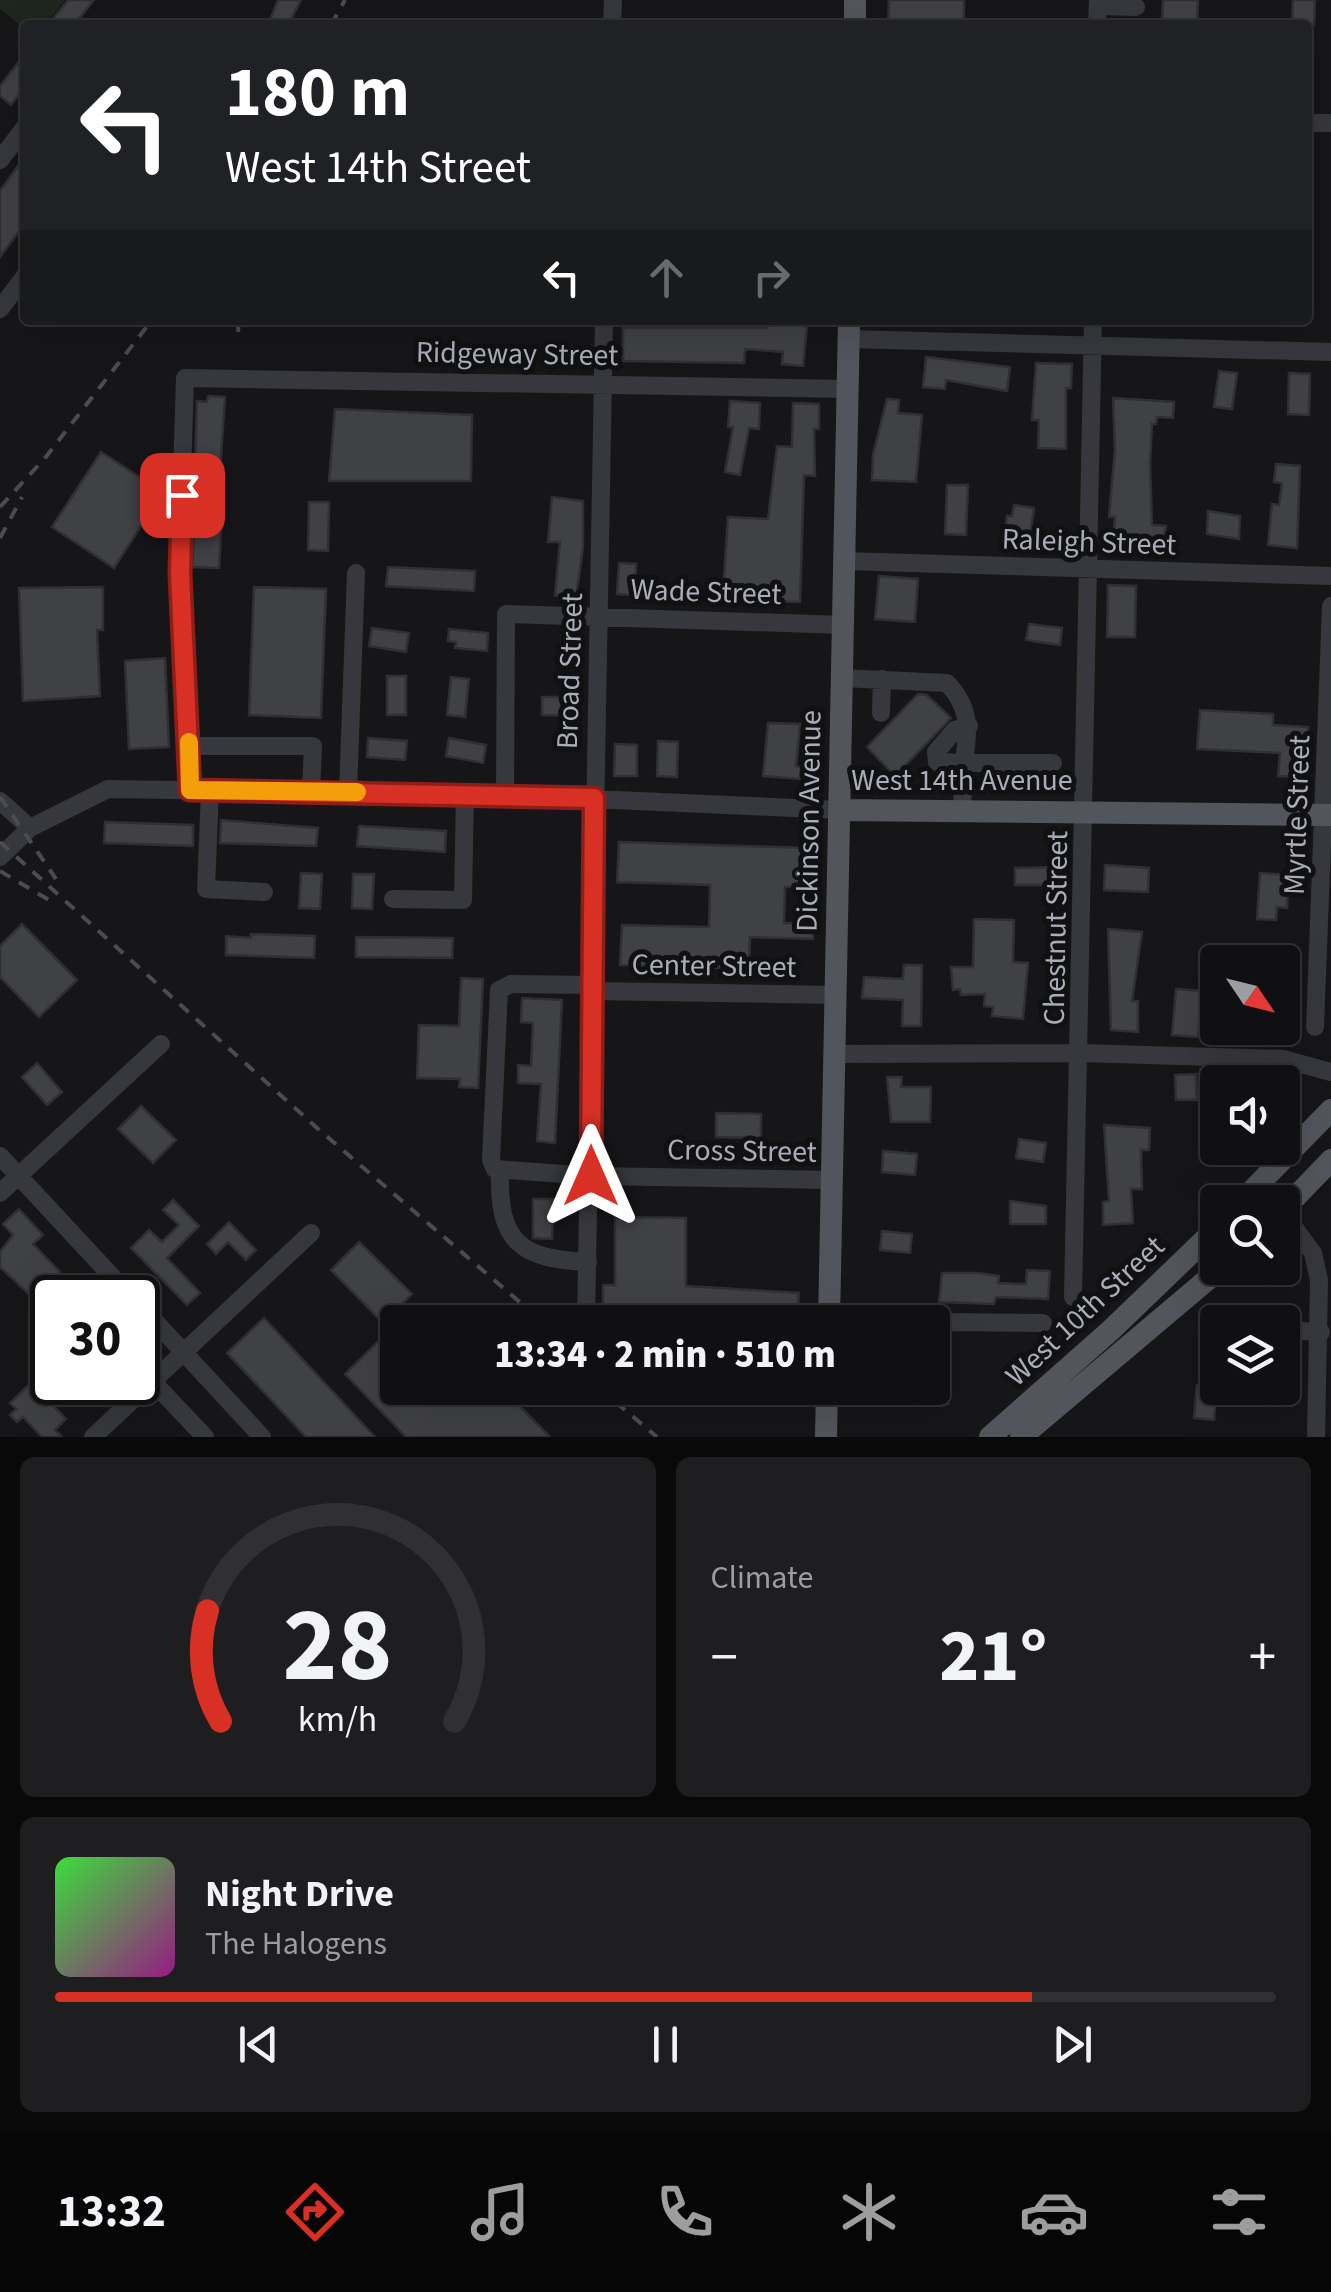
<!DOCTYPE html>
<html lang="en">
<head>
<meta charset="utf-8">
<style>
  body { margin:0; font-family:"Source Sans 3",sans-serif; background:#1e1e20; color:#f1f3f6; height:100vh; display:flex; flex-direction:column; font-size:38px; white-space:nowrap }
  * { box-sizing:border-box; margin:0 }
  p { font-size:32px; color:#9c9d9f }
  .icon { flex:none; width:55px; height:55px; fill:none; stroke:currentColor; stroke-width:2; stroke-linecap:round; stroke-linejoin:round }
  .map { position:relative; height:1437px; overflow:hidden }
  .panel { display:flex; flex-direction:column; gap:20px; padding:20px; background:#09090a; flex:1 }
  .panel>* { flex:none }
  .top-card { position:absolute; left:20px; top:20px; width:1292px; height:305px; border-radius:10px; box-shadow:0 10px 40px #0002,0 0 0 2px #303032; background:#202124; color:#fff; overflow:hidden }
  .needle { width:65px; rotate:125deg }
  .tools { position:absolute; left:1200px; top:945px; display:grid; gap:20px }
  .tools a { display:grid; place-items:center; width:100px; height:100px; border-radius:10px; background:#101012; box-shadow:0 10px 40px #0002,0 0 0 2px #303032; font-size:50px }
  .speed { position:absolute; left:30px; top:1275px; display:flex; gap:20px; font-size:50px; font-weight:700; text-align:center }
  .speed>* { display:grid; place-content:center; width:130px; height:130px; border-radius:50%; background:#101012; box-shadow:0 10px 40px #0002,0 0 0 2px #303032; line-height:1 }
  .speed .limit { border:5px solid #111; border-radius:15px; background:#fff; color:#111 }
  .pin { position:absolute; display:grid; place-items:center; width:85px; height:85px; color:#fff; margin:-42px; border-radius:20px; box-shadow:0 5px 15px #0006 }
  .me { position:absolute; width:110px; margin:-55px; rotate:0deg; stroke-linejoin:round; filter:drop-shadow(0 0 8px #0008) }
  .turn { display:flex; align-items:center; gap:35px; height:210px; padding:0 40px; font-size:45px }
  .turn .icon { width:130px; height:130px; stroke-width:2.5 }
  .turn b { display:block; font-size:70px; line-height:85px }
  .lanes { display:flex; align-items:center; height:95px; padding:0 40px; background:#0003; justify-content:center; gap:50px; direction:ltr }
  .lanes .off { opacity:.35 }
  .big { font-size:75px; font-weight:800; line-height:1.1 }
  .panel .card { flex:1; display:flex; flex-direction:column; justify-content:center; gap:15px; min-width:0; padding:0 35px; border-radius:15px; background:#1e1e20 }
  .panel .dial { align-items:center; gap:0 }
  .dial svg { height:260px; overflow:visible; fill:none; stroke:#303032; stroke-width:7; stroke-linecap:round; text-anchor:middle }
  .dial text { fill:#f1f3f6; stroke:none }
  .song { display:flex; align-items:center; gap:30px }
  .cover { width:120px; height:120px; border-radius:15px; background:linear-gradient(135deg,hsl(120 70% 55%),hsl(310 70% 35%)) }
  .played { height:10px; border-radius:5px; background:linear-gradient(90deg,#d93025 80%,#303032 80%) }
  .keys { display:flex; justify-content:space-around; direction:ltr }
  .heat { display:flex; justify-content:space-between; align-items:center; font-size:55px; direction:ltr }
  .panel .tiles { flex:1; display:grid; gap:20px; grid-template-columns:1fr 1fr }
  .card:last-child { grid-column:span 2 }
  .trip { position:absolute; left:380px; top:1305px; width:570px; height:100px; border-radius:10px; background:#101012; box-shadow:0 10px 40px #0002,0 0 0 2px #303032; font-weight:800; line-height:100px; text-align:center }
  .tabs { display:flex; height:160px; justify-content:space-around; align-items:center; background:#060607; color:#9c9d9f }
  .tabs .icon { width:70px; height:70px }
  .tabs .active { color:#d93025 }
  .tabs b { font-size:45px; color:#f1f3f6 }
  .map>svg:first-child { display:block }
  .green { fill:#1e261f }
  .building { fill:#404145; stroke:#303034; stroke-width:2.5 }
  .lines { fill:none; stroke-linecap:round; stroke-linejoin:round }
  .minor { stroke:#37383d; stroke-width:18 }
  .major { stroke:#53555c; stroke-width:22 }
  .rail { stroke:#4a4c52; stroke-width:4; stroke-dasharray:12 10; stroke-linecap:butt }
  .route-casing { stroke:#8d1f18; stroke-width:25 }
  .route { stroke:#d93025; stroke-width:18 }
  .slow { stroke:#f59e0b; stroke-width:18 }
  .labels { text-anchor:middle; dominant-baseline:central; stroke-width:10; stroke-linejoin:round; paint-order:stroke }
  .street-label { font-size:30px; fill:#a8adb8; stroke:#111113 }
</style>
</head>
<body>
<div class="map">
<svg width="1331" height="1437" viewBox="0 0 1331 1437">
  <rect width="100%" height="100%" fill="#161618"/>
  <path class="green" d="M0 0H65L45 25H25V29L0 9Z"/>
  <path class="building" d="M68 0H94L74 25H48Z
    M278 0H301L288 25H268Z
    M889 0H964V25H888Z
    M1163 0H1198L1197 25H1162Z
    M1293 0H1315L1314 25H1292Z
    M25 54V87L11 105 0 96V86Z
    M25 156V223L0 257V191Z
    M767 323 807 326 803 366 782 364 783 352 745 349 744 363 623 361V328H767Z
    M926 357 1010 367 1007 391 946 380 945 389 923 387Z
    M1036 363 1072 364 1071 388H1066V449L1038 448 1039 420H1032Z
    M1219 371 1237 373 1232 409 1214 407Z
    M1289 373 1310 374 1309 415 1288 414Z
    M208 396 225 397 220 472 195 470 197 401 207 402Z
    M1113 398 1174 402 1173 418 1157 417 1156 424H1152L1150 463 1152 525 1166 526 1165 533 1174 534 1173 545H1113L1115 517H1109L1115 449Z
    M887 399 899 400 898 413 922 415 916 482 872 480 873 455Z
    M730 401 760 403 759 429 749 428 740 475 725 472 733 427H728Z
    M793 403 819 404V429H814L815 476 804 475 800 602 757 601 758 595 723 593 728 517 768 519 777 446 792 447Z
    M335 409 472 415 471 481H329Z
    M101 452 163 492 114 568 52 527Z
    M1276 464 1300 466 1297 548 1268 545 1272 504 1279 505 1282 483 1274 482Z
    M947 485H968L966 535 945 534Z
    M196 497 223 498 219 568 192 567Z
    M552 497 583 501V548L576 597 555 595 560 542H548Z
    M309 502H329L328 551 308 550Z
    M1014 505 1034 508 1029 544 1004 541 1007 516H1012Z
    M1208 511 1240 516 1239 539 1207 534Z
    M619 563 636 564 635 595 617 594Z
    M388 567 475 571 474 591 386 586Z
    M879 576 918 579 915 622 875 619Z
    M1108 585 1136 586 1135 637H1107Z
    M103 587V630H97L100 696 23 701 19 588Z
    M254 587 326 589 321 718 249 715Z
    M1029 624 1062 628 1060 645 1026 640Z
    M372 628 409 633 406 652 369 646Z
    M449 629 488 633 487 651 455 648 456 642 448 641Z
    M165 658 169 747 129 749 125 661Z
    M387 676H406V715H387Z
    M451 677 469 679 465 717 447 715Z
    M918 694 927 695 951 718 895 776 867 747Z
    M542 697H581L580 716 542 715Z
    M1200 710 1273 714V725L1308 727 1305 778 1278 776 1280 753 1197 749Z
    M768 723 800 724 796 766 801 767 800 779 763 776Z
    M368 738 407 741 405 760 367 757Z
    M449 738 486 745 483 763 446 756Z
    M658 741 678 742 677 777 657 776Z
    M615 744 637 745V776H614Z
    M221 820 318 828 316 846 220 843Z
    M105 822 193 825V846L104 843Z
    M359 826 446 831 445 852 357 846Z
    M619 842 807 848 806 887H785L784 923 813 924V939L750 937 749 969 620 965 622 925 709 927 710 885 617 882Z
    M1105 865 1149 868 1148 892 1104 890Z
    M1055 867V885H1015V868Z
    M301 873 322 874 320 909 299 908Z
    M1260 873 1289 875 1287 908 1277 907 1276 920 1257 919Z
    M353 874H374L372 909 352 908Z
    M974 919 1014 920 1013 962 1028 963 1023 1019 992 1016 993 1007 984 1006 985 994 961 995 960 989 953 990 951 967H973Z
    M22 924 77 980 39 1017 0 977V946Z
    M1108 929 1142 932 1132 1001H1138V1032L1111 1030Z
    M251 934 315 936 314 958 226 955V936L251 938Z
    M356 937 453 938 452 958 356 957Z
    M904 965H922L921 1026H902L903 1000 862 998 864 977 903 979Z
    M461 978 483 979 478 1088 459 1087 460 1079 417 1078 419 1025 459 1026Z
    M1176 989 1202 991 1198 1037 1172 1035Z
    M522 998 562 1000 555 1143 537 1141 541 1084 518 1083V1065L531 1066 533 1023 521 1022Z
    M37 1063 62 1092 47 1105 22 1077Z
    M1196 1074 1197 1100H1176L1175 1075Z
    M887 1077H902L901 1087H931L930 1122H891Z
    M141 1106 176 1140 153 1163 118 1129Z
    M716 1113 761 1114V1138L716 1137Z
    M1104 1125 1150 1128 1149 1150H1141L1142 1189H1131L1133 1223 1103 1225V1202L1109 1201Z
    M1019 1139 1046 1143 1043 1162 1016 1158Z
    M883 1151 917 1154 915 1175 882 1172Z
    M533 1199H553L552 1239 533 1238Z
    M173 1200 199 1226 167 1258 200 1293 187 1305 131 1248 149 1230 162 1242 179 1225 163 1210Z
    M1010 1201 1046 1206V1224H1010Z
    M19 1209 43 1235 33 1244 60 1272 33 1298 0 1267V1252L13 1235 3 1224Z
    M615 1217 686 1218V1286L799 1293 797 1322H603V1285H615Z
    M229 1222 256 1250 246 1260 228 1242 216 1254 207 1244Z
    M882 1231 912 1234 910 1253 880 1250Z
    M359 1242 412 1294 383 1323 331 1270Z
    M1027 1270 1050 1271 1048 1299 996 1297 994 1304 939 1302 942 1273H978L999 1276 998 1283 1026 1284Z
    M264 1318 375 1437H306L227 1353Z
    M398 1322V1388H502L550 1437H406L345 1374Z
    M52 1372V1382H64L47 1399 66 1419 55 1430 62 1437H42L23 1417 17 1422 10 1415 16 1409 10 1403 38 1376 43 1381Z
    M932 1377 949 1378 948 1404H857V1388H932Z
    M1197 1385 1217 1386 1214 1420 1194 1418Z"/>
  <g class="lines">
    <path class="minor" d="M1098 6 1136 7
      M612 25 613 0
      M1097 25 1098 0
      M1308 123H1331
      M0 160 25 127
      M0 309 25 276
      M849 339 1331 352
      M844 561 1331 576
      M842 678 947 683C972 709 968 730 964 763L937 762 936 752 955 730 969 726
      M881 713 882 679
      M189 746H313L311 791
      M189 790 179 573 185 378 847 389
      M210 790 206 889 264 892
      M348 792 356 573
      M505 795 506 614 843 625
      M0 801 30 828
      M962 810 964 763H1053
      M0 857 30 828 108 789 505 795 839 810
      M393 899 463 900 465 794
      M591 985 511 984 499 990 491 1160 495 1169 591 1176 832 1180
      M591 991 835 995
      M1315 1027 1331 606
      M834 1054 1081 1053 1283 1059 1331 1072
      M0 1156 132 1298
      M500 1172C498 1242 520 1259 588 1262
      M0 1193 161 1044
      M1282 1211 1313 1253 1319 1280 1316 1437
      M1073 1297 1093 320
      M138 1303 262 1437
      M829 1321 1043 1323
      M586 1322 604 320
      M1282 1330 1321 1332
      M152 1381 205 1437
      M93 1437 311 1233"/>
    <path class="major" d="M855 25V0
      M839 810 1331 815
      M1241 1202 1331 1110
      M1282 1211 1331 1160
      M829 1322 849 320
      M826 1437 827 1388
      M990 1437 1111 1330 1218 1227
      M1021 1437 1221 1268"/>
    <path class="rail" d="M331 25 345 0
      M238 332 239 320
      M0 507 45 458 152 320
      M0 538 22 497
      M0 797 56 879
      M0 842 317 1128 543 1322
      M0 871 54 903
      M599 1388 657 1437"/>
  </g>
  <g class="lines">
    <g class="route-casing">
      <path id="route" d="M182 495 180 574 190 790 594 798 591 1176"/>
    </g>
    <use href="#route" class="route"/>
    <path class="slow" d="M189 742 190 790 357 792"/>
  </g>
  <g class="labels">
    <g class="street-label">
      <text transform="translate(517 354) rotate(1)">Ridgeway Street</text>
      <text transform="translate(1089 542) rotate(2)">Raleigh Street</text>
      <text transform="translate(706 592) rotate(2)">Wade Street</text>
      <text transform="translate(570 671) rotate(-88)">Broad Street</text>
      <text x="962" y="780">West 14th Avenue</text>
      <text transform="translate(1297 815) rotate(-88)">Myrtle Street</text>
      <text transform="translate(809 821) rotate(-89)">Dickinson Avenue</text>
      <text transform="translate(1056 928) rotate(-89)">Chestnut Street</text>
      <text transform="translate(714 966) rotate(1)">Center Street</text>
      <text transform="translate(742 1151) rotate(1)">Cross Street</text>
      <text transform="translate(1085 1311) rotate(-43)">West 10th Street</text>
    </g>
  </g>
</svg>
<div class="tools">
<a><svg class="needle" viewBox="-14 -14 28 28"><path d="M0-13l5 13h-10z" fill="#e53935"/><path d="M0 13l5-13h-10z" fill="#9c9d9f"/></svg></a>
<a><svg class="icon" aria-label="sound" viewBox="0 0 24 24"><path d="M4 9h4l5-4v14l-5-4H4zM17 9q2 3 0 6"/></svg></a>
<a><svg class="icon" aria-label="search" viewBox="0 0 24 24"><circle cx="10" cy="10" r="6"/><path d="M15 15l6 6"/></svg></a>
<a><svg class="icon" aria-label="layers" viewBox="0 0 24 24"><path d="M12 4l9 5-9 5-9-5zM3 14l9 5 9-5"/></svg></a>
</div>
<div class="speed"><div class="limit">30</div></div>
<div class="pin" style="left:182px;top:495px;background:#d93025"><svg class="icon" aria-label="arrive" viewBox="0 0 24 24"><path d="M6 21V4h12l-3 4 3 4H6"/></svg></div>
<svg class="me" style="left:591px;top:1176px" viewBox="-20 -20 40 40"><path d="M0-17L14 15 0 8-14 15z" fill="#d93025" stroke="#fff" stroke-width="4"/></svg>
<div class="trip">13:34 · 2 min · 510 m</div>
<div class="top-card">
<div class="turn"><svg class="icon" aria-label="left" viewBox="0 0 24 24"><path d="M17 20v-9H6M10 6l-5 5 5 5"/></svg><div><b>180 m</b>West 14th Street</div></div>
<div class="lanes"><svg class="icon" aria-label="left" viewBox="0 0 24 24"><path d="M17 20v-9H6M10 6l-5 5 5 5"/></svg><svg class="icon off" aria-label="ahead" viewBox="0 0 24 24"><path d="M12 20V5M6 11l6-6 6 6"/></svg><svg class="icon off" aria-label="right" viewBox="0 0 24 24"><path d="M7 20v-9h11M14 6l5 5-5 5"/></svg></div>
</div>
</div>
<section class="panel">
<div class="tiles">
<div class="card dial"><svg viewBox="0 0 100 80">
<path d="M14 69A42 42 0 1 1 86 69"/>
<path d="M14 69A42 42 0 0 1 10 35" stroke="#d93025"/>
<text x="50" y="56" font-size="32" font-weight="700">28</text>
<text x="50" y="72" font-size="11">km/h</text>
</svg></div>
<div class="card"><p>Climate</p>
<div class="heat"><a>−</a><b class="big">21°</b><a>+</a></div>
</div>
<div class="card">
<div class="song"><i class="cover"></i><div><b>Night Drive</b><p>The Halogens</p></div></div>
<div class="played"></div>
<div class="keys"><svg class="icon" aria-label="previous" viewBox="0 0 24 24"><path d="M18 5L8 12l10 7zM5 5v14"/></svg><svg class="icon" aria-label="pause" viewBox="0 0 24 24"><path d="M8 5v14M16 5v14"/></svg><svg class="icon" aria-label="next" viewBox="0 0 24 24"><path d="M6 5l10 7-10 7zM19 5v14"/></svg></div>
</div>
</div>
</section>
<nav class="tabs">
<b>13:32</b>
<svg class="icon active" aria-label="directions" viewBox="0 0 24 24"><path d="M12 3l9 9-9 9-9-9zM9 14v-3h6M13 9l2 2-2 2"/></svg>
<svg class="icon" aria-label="music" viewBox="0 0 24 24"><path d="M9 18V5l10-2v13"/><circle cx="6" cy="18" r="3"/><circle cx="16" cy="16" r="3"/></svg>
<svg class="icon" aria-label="phone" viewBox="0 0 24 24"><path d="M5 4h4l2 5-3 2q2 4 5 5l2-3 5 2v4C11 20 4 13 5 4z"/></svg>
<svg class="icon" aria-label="climate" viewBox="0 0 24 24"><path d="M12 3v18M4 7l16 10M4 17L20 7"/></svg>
<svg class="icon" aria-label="car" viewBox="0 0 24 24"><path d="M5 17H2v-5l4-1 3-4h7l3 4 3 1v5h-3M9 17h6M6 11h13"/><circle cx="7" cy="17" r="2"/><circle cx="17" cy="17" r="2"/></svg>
<svg class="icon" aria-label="filters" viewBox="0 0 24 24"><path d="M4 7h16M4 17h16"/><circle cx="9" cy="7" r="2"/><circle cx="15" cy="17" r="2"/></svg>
</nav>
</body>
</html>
